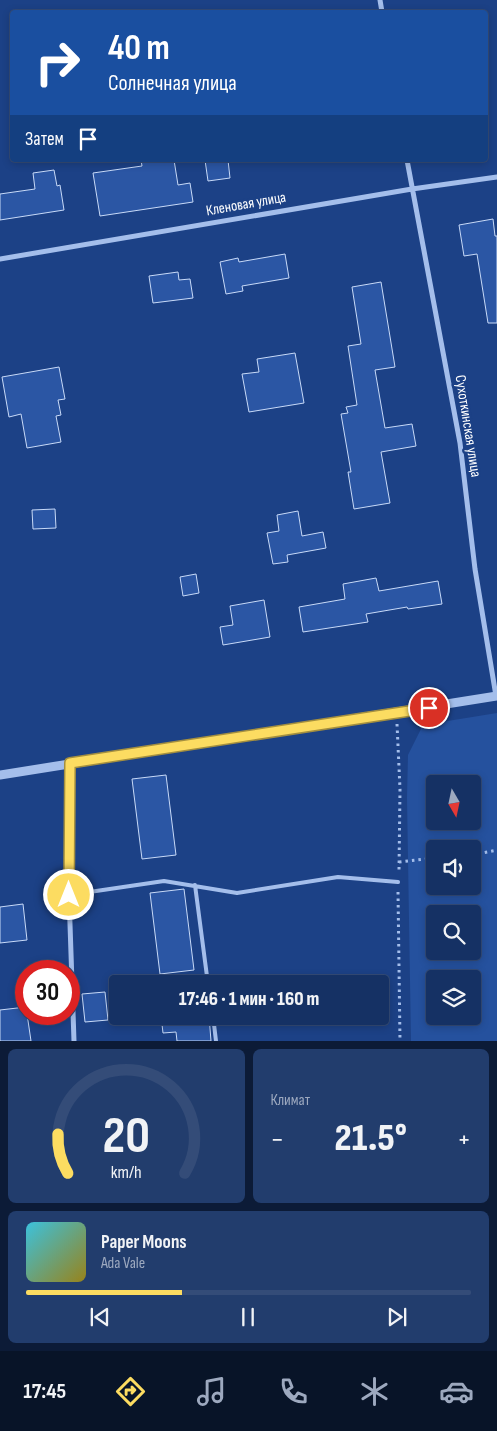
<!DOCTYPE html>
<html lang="ru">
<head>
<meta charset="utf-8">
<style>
  body { margin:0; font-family:"Sofia Sans Condensed",sans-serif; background:#223d6d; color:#f1f3f6; height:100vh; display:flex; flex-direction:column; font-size:19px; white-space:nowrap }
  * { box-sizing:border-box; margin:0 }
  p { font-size:16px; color:#9da9bf }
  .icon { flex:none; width:28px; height:28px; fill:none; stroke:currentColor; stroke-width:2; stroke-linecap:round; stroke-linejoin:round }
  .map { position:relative; height:1041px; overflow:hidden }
  .details { display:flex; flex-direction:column; gap:8px; padding:8px; background:#0c1b37; flex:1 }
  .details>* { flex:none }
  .guide { position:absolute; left:10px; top:10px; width:478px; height:152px; border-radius:5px; box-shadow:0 2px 8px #0003,0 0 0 1px #344c78; background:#1a4fa0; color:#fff; overflow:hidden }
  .needle { width:32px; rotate:171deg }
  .fabs { position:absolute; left:426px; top:775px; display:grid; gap:10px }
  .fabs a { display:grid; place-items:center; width:55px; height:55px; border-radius:5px; background:#153164; box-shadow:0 2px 8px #0003,0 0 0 1px #344c78; font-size:25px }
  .speed { position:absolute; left:15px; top:960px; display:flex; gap:10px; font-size:25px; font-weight:700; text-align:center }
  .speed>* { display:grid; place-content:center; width:65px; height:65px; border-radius:50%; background:#153164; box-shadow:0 2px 8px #0003,0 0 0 1px #344c78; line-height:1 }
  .speed .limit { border:8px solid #d22; background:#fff; color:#111 }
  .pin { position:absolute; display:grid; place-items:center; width:42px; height:42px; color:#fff; margin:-21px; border:2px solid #fff; border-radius:50%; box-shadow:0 1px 5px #0007 }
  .me { position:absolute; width:55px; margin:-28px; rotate:0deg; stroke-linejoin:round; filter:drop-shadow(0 0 4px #0008) }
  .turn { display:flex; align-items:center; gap:18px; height:105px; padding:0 15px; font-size:22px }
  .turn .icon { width:65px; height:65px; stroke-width:2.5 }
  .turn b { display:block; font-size:35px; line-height:42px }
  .then { display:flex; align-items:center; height:48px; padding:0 15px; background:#0003; gap:10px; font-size:19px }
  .big { font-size:38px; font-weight:800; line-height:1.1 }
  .details .tile { flex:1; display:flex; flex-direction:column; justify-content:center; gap:8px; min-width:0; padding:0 18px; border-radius:8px; background:#223d6d }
  .details .dial { align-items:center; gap:0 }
  .dial svg { height:130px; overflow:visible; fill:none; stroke:#344c78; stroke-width:7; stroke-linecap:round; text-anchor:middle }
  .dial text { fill:#f1f3f6; stroke:none }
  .song { display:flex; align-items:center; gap:15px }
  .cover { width:60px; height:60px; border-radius:8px; background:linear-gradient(135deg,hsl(190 70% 55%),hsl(50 70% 35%)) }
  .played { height:5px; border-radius:2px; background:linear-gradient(90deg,#fcdc61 35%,#344c78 35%) }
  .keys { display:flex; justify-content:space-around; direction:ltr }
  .heat { display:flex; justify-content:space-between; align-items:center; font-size:28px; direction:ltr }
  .details .tiles { flex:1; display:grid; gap:8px; grid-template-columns:1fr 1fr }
  .tile:last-child { grid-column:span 2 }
  .trip { position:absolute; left:109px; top:975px; width:280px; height:50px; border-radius:5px; background:#153164; box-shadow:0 2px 8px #0003,0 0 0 1px #344c78; font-weight:800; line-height:50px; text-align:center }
  .menu { display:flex; height:80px; justify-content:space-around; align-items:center; background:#081428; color:#9da9bf }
  .menu .icon { width:35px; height:35px }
  .menu .active { color:#fcdc61 }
  .menu b { font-size:22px; color:#f1f3f6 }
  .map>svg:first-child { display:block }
  .green { fill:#25519e; fill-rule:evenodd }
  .building { fill:#2b56a4; stroke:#c8daf8 }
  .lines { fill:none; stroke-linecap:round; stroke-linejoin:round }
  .path { stroke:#a4beeb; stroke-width:3; stroke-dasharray:2.5 4; stroke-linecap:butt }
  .service { stroke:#a4beeb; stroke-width:4 }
  .minor { stroke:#a4beeb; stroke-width:5 }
  .tertiary { stroke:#a4beeb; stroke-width:9 }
  .route-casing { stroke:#a48f3f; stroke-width:12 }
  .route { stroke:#fcdc61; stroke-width:9 }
  .labels { text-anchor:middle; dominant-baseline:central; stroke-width:5; stroke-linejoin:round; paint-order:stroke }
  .street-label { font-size:15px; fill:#fff; stroke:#1c4186 }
</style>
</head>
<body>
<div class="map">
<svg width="497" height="1041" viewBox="0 0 497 1041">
  <rect width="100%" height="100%" fill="#1c4186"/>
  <path class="green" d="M497 713V1041H411L407 798 408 755 423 725ZM435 784H472V821H435ZM435 849H472V886H435ZM435 914H472V951H435ZM435 979H472V1016H435Z"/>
  <path class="building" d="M141 160H174L178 185 190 183 193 202 100 216 93 173 142 166Z
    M205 160H228L230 178 208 181Z
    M54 170 57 186 60 185 64 210 0 220V194L35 189 33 173Z
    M493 219 495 236H497V323H488L477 254 464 256 459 225Z
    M285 254 289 278 242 286 243 291 226 294 220 262 238 258 239 262Z
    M178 272 179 280 190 279 193 298 153 303 149 276Z
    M381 282 395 367 375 370 385 428 412 424 416 446 381 452 390 503 354 509 348 472H351L341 414 348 413 346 407 357 405 348 346 361 344 352 287Z
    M295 353 304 403 249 412 242 374 259 372 257 359Z
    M59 367 65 399 58 400 61 415 56 416 61 442 27 448 21 414 9 417 2 377Z
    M55 509 56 528 33 529 32 510Z
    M298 511 302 536 323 532 326 548 287 555 288 562 273 564 267 533 279 531 277 515Z
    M196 574 199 593 183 596 180 577Z
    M376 578 379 591 438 581 442 604 408 609 407 607 366 614 368 622 303 632 299 607 345 599 343 584Z
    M264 600 270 637 223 645 220 627 233 625 230 606Z
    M166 775 176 855 142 859 132 779Z
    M184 889 194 970 160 974 150 893Z
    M23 904 27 940 0 943V907Z
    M105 992 108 1020 85 1022 82 994Z
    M26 1007 31 1041H0V1010Z
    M161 1016H209L211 1041H177L176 1032 163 1033Z"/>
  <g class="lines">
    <path class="path" d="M397 724 400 789 399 870
      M472 855 497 850
      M399 862 435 858
      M398 892 400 1041"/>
    <path class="service" d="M195 885 208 984
      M69 895 164 881 237 893 338 877 398 882
      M213 1016 216 1041"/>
    <path class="minor" d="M380 0 382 12
      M407 160 460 443 475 569 496 696
      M0 259 412 189 497 177
      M70 763 69 895 74 1041"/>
    <path class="tertiary" d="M0 775 497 696"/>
  </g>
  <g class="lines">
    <g class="route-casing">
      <path id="route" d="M69 895 70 763 429 708"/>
    </g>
    <use href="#route" class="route"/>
  </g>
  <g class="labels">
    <g class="street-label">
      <text transform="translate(246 204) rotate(-10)">Кленовая улица</text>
      <text transform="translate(468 426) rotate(81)">Сухоткинская улица</text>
    </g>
  </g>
</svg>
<div class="fabs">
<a><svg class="needle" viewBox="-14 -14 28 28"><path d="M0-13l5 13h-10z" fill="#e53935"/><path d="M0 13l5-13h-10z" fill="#9da9bf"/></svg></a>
<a><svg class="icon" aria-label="sound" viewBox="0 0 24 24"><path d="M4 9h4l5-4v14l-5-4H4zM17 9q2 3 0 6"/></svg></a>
<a><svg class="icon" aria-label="search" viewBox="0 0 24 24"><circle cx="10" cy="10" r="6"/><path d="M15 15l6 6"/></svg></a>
<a><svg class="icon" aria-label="layers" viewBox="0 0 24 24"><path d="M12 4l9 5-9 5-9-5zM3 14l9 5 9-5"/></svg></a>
</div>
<div class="speed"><div class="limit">30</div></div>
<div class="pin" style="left:429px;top:708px;background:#d93025"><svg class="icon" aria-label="arrive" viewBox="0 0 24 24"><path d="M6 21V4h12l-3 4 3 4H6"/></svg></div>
<svg class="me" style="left:69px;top:895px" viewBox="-20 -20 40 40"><circle r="17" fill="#fcdc61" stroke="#fff" stroke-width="3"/><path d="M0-11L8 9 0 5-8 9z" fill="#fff"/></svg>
<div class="trip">17:46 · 1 мин · 160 m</div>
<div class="guide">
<div class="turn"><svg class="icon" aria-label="right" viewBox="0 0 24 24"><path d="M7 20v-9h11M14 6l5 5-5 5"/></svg><div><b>40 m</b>Солнечная улица</div></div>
<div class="then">Затем<svg class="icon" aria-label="arrive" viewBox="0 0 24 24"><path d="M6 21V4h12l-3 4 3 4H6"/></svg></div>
</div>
</div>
<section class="details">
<div class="tiles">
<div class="tile dial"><svg viewBox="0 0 100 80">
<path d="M14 69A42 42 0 1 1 86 69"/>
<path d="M14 69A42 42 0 0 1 8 45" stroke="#fcdc61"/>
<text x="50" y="56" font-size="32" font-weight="700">20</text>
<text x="50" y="72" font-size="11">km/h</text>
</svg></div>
<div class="tile"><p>Климат</p>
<div class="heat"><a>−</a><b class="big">21.5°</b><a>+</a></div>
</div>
<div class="tile">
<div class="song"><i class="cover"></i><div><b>Paper Moons</b><p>Ada Vale</p></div></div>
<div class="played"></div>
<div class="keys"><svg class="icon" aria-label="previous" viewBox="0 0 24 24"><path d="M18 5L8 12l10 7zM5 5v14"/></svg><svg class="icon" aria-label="pause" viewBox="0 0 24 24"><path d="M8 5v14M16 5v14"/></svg><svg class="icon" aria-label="next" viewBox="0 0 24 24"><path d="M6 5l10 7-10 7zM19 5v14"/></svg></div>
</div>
</div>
</section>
<nav class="menu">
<b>17:45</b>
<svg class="icon active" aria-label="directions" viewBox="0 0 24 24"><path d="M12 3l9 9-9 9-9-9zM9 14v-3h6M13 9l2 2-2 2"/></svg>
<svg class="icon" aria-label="music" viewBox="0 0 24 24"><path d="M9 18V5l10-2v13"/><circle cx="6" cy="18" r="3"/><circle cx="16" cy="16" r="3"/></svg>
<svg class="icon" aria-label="phone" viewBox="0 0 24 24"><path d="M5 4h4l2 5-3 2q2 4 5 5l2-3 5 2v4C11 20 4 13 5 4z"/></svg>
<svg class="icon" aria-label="climate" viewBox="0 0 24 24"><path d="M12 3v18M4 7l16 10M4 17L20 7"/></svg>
<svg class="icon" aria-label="car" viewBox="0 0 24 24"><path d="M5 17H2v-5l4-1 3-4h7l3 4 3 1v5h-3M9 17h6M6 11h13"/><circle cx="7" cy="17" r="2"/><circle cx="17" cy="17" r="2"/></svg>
</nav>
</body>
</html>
